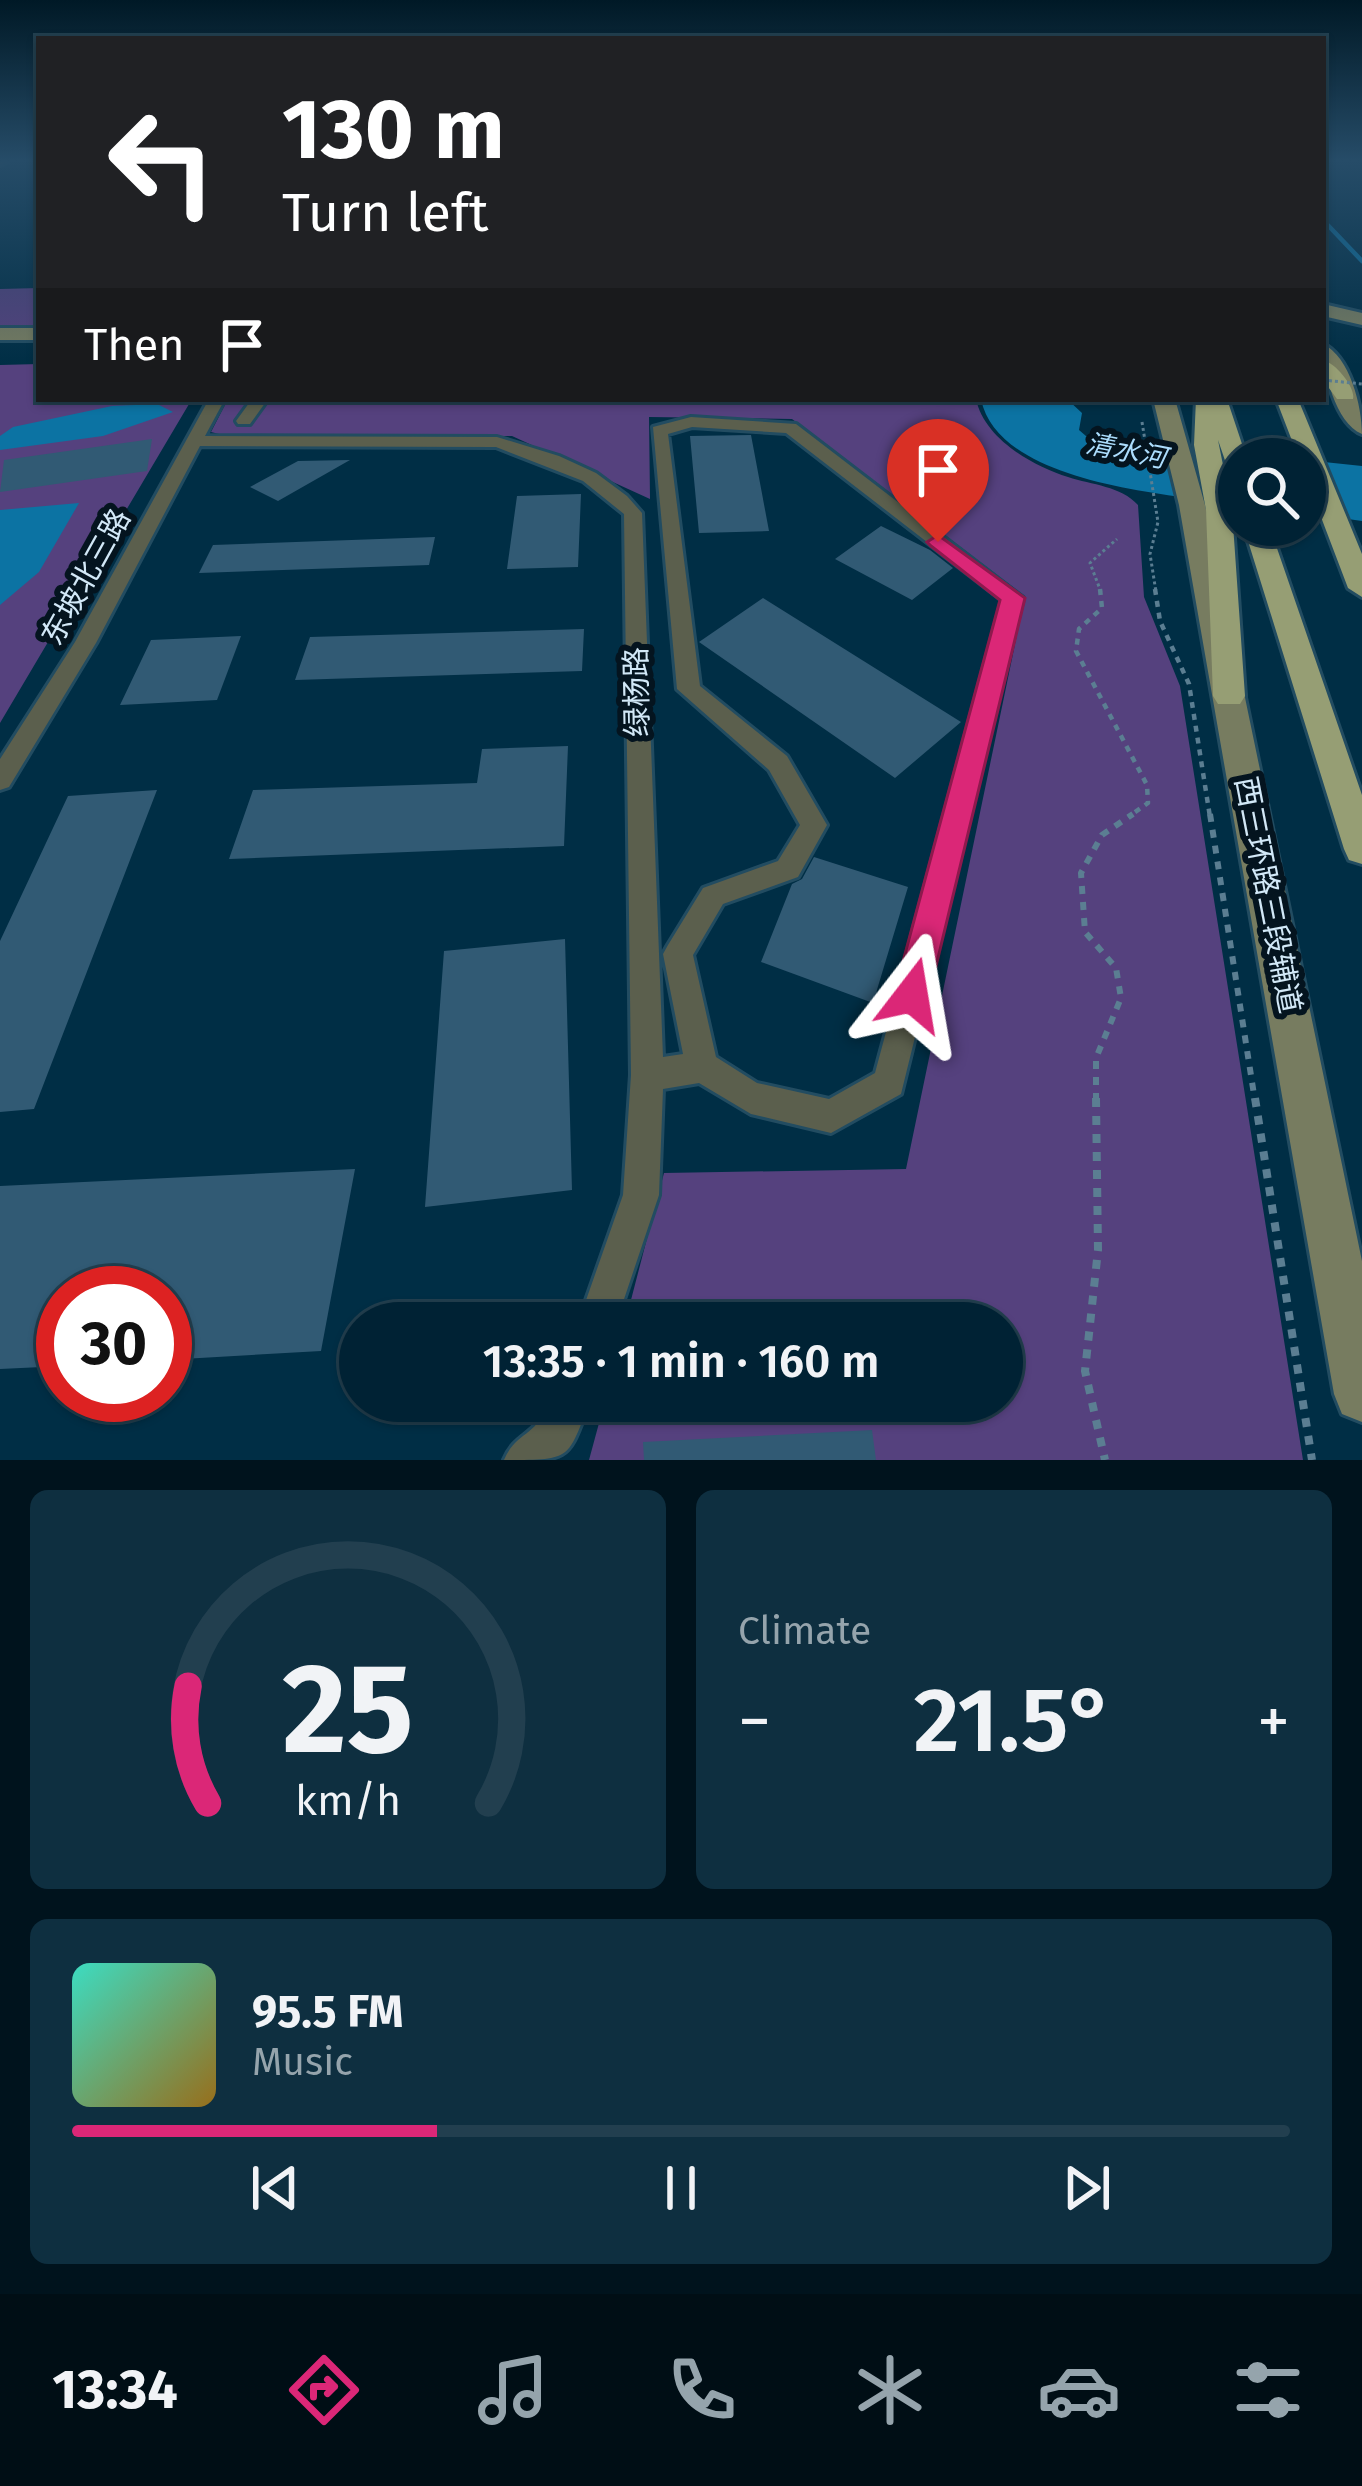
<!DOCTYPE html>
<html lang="en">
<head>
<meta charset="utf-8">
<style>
  body { margin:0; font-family:"Fira Sans","Noto Sans SC",sans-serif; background:#0e2f40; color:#f1f3f6; height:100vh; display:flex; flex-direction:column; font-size:45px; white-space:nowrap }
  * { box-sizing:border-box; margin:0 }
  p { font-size:39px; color:#95a4ac }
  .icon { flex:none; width:66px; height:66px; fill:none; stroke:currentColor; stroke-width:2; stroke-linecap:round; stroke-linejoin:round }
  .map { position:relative; height:1460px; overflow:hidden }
  .details { display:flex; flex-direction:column; gap:30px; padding:30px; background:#00131d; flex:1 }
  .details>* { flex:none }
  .top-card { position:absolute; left:36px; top:36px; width:1290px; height:366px; border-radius:0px; box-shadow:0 3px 9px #0004,0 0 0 3px #223f4f; background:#202124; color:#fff; overflow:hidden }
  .fabs { position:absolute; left:1218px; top:438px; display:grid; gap:24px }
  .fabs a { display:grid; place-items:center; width:108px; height:108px; border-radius:50%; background:#002234; box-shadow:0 3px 9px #0004,0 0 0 3px #223f4f; font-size:60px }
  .speed { position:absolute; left:36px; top:1266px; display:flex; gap:24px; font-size:60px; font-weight:700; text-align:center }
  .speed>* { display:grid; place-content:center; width:156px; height:156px; border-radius:50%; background:#002234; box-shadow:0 3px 9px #0004,0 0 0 3px #223f4f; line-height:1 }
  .speed .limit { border:18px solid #d22; background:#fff; color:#111 }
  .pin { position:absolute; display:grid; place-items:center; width:102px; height:102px; color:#fff; margin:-123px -51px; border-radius:50% 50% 50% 0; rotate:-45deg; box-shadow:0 0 12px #0007 }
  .pin .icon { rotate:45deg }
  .me { position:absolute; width:132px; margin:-66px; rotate:14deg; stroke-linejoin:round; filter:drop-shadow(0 0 9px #0008) }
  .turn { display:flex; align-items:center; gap:42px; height:252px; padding:0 48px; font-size:54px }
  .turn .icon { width:156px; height:156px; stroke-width:2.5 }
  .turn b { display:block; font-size:84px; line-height:102px }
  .then { display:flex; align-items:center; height:114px; padding:0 48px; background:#0003; gap:24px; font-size:45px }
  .big { font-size:90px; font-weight:600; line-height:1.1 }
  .details .tile { flex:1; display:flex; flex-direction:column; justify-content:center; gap:18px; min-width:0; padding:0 42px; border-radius:18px; background:#0e2f40 }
  .details .dial { align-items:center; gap:0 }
  .dial svg { height:312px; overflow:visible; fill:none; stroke:#223f4f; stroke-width:7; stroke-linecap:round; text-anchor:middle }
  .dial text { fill:#f1f3f6; stroke:none }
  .song { display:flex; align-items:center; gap:36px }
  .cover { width:144px; height:144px; border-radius:18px; background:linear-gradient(135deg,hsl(170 70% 55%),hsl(40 70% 35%)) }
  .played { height:12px; border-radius:6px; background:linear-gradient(90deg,#db2777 30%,#223f4f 30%) }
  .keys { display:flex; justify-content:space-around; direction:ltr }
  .heat { display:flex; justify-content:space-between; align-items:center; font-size:66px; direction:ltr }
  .details .tiles { flex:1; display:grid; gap:30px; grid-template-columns:1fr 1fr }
  .tile:last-child { grid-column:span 2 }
  .trip { position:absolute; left:339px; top:1302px; width:684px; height:120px; border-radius:60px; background:#002234; box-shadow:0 3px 9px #0004,0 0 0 3px #223f4f; font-weight:600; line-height:120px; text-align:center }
  .tab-bar { display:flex; height:192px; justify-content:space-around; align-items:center; background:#000e15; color:#95a4ac }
  .tab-bar .icon { width:84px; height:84px }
  .tab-bar .current { color:#db2777 }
  .tab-bar b { font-size:54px; color:#f1f3f6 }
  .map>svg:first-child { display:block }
  .green { fill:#55417e }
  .water { fill:#0c73a3 }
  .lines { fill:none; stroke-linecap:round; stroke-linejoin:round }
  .stream { stroke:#0c73a3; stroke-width:4.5 }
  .building { fill:#315a74 }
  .minor-casing { stroke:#224c61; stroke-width:6 }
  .tertiary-casing { stroke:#224c61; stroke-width:6 }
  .secondary-casing { stroke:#224c61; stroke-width:6 }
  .trunk-casing { stroke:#224c61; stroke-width:6 }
  .path-far3 { stroke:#5b7e92; stroke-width:3; stroke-dasharray:3 3; stroke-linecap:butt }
  .path-far2 { stroke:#5b7e92; stroke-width:4.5; stroke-dasharray:6 6; stroke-linecap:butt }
  .path-far1 { stroke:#5b7e92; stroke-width:6; stroke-dasharray:8 8; stroke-linecap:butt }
  .path { stroke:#5b7e92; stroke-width:8; stroke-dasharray:9 9; stroke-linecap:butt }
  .minor { fill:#5b5f4d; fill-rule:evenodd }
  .tertiary { fill:#5b5f4d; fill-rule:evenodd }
  .secondary { fill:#777c60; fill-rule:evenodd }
  .trunk { fill:#969e74; fill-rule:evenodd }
  .path-bridge { stroke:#5b7e92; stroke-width:3; stroke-dasharray:3 3; stroke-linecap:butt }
  .route { fill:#db2777; stroke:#8e194d; stroke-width:3 }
  .labels { text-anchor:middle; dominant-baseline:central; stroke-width:12; stroke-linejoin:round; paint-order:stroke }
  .far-water-label { font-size:27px; font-style:italic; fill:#acddfd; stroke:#04141f }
  .street-label { font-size:30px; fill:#d2e8f7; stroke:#04141f }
</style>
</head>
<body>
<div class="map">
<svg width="1362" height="1460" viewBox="0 0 1362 1460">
  <rect width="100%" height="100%" fill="#002e45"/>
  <path class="green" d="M39 288V326H0V289Z
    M39 364V399H192L0 723V365Z
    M228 399H976C984 438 1032 466 1068 477 1092 485 1121 486 1138 505L1144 597 1180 686 1303 1460H589L605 1401H1002V1323H625L664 1173 906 1169 1025 596 792 419 649 417 650 499 512 436 231 437 211 432Z"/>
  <path class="water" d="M981 399H1067L1082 413 1079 430 1086 436 1292 459H1239V504C1170 495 998 484 981 399Z
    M157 404 173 412 103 436 0 450V436L13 427 112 406Z
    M1305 460 1362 466V521L1305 513Z
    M79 503 39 572 0 605V510Z"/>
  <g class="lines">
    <path class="stream" d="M1323 220 1362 261"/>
  </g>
  <path class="building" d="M751 435 769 531 699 533 690 436Z
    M152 439 147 471 0 492 4 460Z
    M350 460 278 501 250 487 298 461Z
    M581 494 578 567 507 569 517 496Z
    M881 526 930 550 953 568 912 600 835 559Z
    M435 537 429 565 199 573 213 545Z
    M763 598 961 722 895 778 699 642Z
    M584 629 582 671 295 680 310 637Z
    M241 636 217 700 120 705 151 640Z
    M568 746 564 846 229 859 253 790 477 783 482 749Z
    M157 790 34 1109 0 1112V941L68 796Z
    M814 857 908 887 873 1003 761 962 792 884 802 879Z
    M565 939 572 1190 425 1207 444 951Z
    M355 1169 321 1351 165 1360V1293H63V1366L0 1369V1186Z
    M872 1430 876 1460H644L643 1442Z"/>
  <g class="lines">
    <g class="minor-casing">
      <path id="minor" d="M209 399H225L205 436 497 437 559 456 596 473 627 496 642 513 663 1057 683 1054 663 954 668 945 703 888 778 861 800 825 769 770 677 689 653 427 691 417 796 424 1023 598 901 1094 831 1133 751 1114 699 1083 663 1089 659 1195 616 1323H578L623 1195 631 1075 624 514 583 481 496 447 200 446 96 643 9 787 0 790V759L75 642ZM692 427 786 433 1002 600 875 1073 829 1099 757 1083 716 1057 693 955 723 904 798 877 827 825 787 756 700 686 668 434Z
        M252 399H268L250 424H238L236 421Z
        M550 1401H590C567 1460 573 1460 504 1460 516 1431 536 1438 550 1401Z"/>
    </g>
    <g class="tertiary-casing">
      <path id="tertiary" d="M0 161H8L0 165Z"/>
    </g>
    <g class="secondary-casing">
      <path id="secondary" d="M1323 304 1362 313V325L1323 316Z
        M0 328H39V340H0Z
        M1323 344C1350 357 1362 406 1362 434 1335 423 1323 370 1323 344Z
        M1153 399H1175L1205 505 1362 1261V1422L1342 1414 1334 1394 1179 505Z"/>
    </g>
    <g class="trunk-casing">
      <path id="trunk" d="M1323 360C1336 363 1356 388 1353 399H1337L1323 380Z
        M1196 399H1227L1247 459H1239V477L1230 475 1218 440 1232 510 1245 696 1240 704H1218L1213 696 1206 510 1194 445Z
        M1276 399H1298L1362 554V597L1348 588 1305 475V459H1299Z
        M1243 525H1269L1362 795V864L1349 860 1344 849Z"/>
    </g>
    <path class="path-far3" d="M1142 422 1158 522 1150 554 1156 592
      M1101 592 1090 563 1117 539"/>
    <path class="path-far2" d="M1100 589 1102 608 1079 629 1076 651 1147 785 1148 803 1128 817
      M1155 589 1160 621 1189 684 1210 817"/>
    <path class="path-far1" d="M1210 814 1255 1101
      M1096 1101V1058L1121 998 1116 968 1085 932 1081 873 1102 835 1133 814"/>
    <path class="path" d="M1096 1098 1098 1250 1085 1371 1105 1460
      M1255 1098 1312 1460"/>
    <use href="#minor" class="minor"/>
    <use href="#tertiary" class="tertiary"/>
    <use href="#secondary" class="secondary"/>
    <use href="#trunk" class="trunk"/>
    <path class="path-bridge" d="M1323 380 1362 384"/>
  </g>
  <linearGradient id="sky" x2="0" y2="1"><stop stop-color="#001926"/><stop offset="0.44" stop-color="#264c68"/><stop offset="1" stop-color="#264c68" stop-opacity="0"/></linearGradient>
  <rect width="1362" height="365" fill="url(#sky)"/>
  <path class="route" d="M938 535 1025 598 929 995 924 1006 912 1011 899 1006 894 995 1000 600 931 546 927 542Z"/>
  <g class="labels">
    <g class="far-water-label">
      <text transform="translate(1126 451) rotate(11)">清水河</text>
    </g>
    <g class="street-label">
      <text transform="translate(86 577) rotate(-61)">东坡北三路</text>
      <text transform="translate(637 692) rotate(-91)">绿杨路</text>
      <text transform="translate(1268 895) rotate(79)">西三环路三段辅道</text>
    </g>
  </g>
</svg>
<div class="fabs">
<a><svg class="icon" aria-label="search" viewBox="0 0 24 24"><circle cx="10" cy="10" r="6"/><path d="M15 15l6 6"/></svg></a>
</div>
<div class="speed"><div class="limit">30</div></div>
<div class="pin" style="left:938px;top:542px;background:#d93025"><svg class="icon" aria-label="arrive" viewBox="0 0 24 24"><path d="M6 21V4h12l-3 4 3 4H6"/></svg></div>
<svg class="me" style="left:912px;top:995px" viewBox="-20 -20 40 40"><path d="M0-17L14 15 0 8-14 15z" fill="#db2777" stroke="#fff" stroke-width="4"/></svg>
<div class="trip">13:35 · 1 min · 160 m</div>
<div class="top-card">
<div class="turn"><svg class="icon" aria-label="left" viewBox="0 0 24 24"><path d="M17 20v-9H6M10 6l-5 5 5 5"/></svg><div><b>130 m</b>Turn left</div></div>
<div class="then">Then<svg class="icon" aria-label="arrive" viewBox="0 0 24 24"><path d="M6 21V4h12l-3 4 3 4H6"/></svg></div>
</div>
</div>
<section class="details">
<div class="tiles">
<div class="tile dial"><svg viewBox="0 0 100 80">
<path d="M14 69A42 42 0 1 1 86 69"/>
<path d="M14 69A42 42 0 0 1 9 39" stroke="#db2777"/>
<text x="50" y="56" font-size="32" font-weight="700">25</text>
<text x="50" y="72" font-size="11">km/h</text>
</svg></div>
<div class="tile"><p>Climate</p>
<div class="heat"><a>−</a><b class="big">21.5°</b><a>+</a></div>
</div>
<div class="tile">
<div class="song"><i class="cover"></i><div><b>95.5 FM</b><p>Music</p></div></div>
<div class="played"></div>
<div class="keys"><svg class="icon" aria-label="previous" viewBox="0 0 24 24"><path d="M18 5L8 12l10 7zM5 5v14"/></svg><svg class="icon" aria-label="pause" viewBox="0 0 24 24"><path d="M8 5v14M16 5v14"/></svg><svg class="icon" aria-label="next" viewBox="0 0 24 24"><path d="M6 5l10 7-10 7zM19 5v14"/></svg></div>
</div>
</div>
</section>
<nav class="tab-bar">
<b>13:34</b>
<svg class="icon current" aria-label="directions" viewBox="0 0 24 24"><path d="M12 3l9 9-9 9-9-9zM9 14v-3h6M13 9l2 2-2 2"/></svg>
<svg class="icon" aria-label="music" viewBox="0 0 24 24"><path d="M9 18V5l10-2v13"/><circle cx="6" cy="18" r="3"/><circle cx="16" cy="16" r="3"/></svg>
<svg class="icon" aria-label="phone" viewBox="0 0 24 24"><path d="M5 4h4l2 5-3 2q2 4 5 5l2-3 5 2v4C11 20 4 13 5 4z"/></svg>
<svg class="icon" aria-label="climate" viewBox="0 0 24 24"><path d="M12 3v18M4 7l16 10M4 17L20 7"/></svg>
<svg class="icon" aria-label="car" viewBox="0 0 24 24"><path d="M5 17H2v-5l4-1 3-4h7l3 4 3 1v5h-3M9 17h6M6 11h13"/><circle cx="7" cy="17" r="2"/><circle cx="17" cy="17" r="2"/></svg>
<svg class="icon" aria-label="filters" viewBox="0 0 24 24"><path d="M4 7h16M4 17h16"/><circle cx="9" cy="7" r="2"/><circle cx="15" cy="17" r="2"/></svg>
</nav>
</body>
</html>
